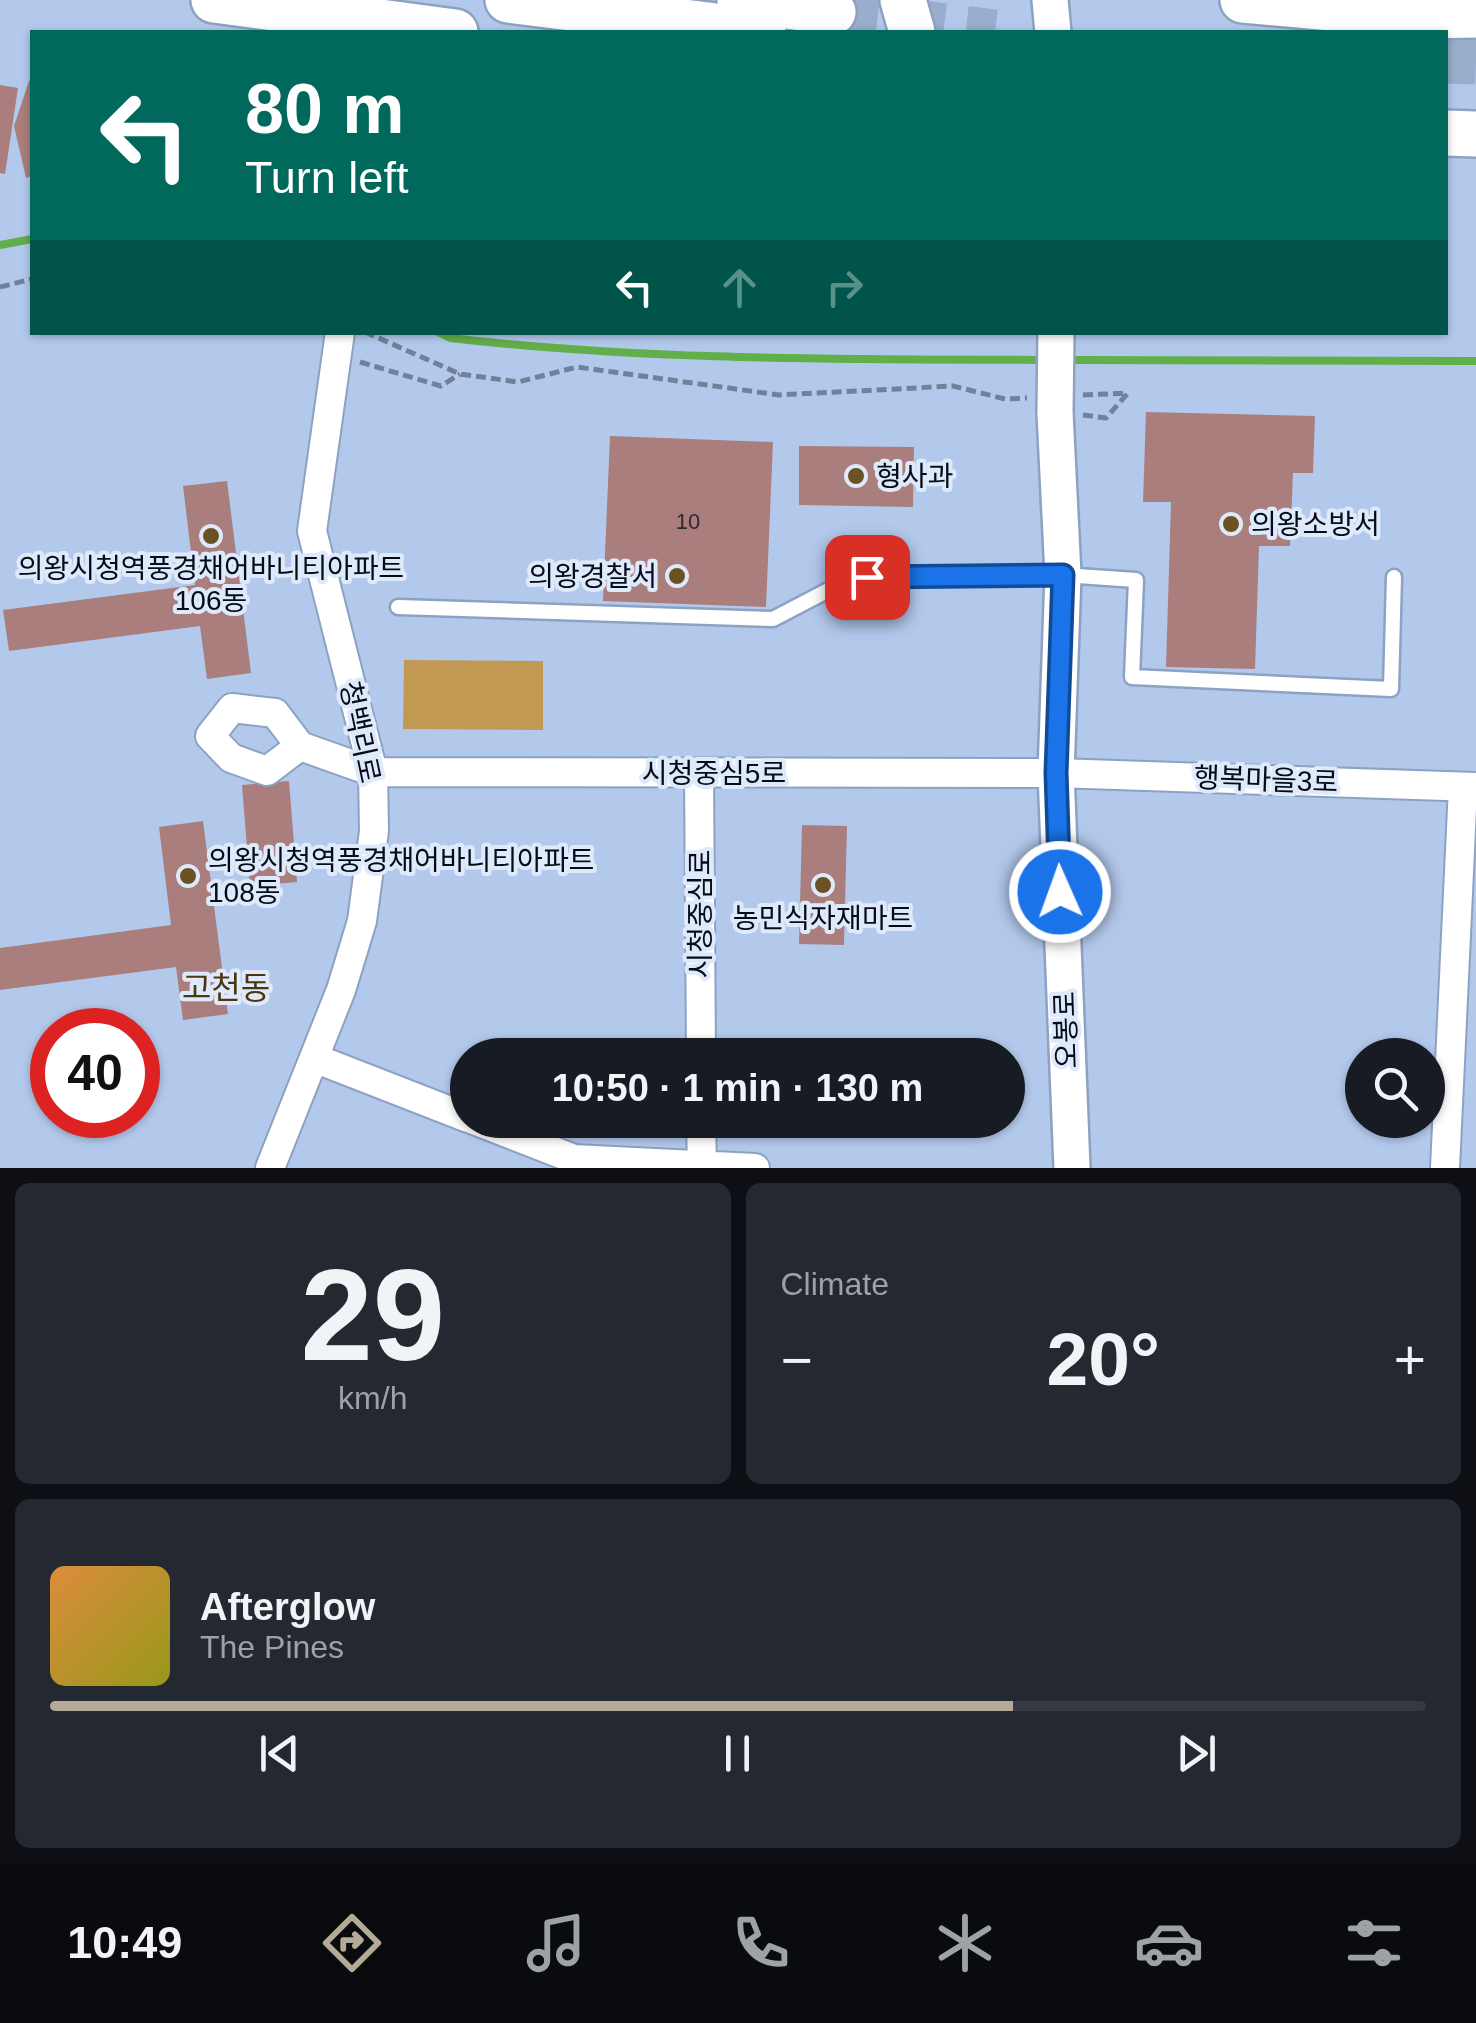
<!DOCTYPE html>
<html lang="en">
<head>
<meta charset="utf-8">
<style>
  body { margin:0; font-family:Helvetica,"Noto Sans KR",sans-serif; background:#242831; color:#f1f3f6; height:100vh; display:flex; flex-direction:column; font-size:38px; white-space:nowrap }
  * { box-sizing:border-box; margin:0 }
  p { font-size:32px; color:#9ea1a6 }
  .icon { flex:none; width:55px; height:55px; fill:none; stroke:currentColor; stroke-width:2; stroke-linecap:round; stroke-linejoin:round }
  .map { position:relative; height:1168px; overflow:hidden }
  .side { display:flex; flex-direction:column; gap:15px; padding:15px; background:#0d0f14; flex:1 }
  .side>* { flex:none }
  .guide { position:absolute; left:30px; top:30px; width:1418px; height:305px; border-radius:0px; box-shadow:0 2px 8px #0004; background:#00695c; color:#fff; overflow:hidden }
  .buttons { position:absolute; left:1345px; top:1038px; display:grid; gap:20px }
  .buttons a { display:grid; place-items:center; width:100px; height:100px; border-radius:50%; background:#171b24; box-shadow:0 2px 8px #0004; font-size:50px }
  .speed { position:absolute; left:30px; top:1008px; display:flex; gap:20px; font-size:50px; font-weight:700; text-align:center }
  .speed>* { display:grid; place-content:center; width:130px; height:130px; border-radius:50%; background:#171b24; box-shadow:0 2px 8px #0004; line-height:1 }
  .speed .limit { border:15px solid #d22; background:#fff; color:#111 }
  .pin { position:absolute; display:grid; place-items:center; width:85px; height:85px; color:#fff; margin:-42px; border-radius:20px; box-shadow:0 5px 15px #0006 }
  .me { position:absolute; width:110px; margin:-55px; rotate:358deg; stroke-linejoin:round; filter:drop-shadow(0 0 8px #0008) }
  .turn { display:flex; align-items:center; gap:35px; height:210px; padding:0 50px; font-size:45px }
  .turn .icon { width:130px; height:130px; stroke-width:2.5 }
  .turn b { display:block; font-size:70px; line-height:85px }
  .lanes { display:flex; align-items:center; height:95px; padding:0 50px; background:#0003; justify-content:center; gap:50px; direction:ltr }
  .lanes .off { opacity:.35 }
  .big { font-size:75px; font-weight:700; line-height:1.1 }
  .side .widget { flex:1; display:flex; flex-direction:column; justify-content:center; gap:15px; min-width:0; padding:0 35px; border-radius:15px; background:#242831 }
  .side .dial { align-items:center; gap:0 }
  .dial b { font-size:130px; line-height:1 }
  .song { display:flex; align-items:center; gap:30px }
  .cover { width:120px; height:120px; border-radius:15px; background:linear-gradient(135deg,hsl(30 70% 55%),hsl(60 70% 35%)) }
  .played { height:10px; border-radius:5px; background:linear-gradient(90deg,#b5aa97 70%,#363941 70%) }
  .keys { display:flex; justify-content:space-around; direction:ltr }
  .heat { display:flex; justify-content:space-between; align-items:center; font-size:55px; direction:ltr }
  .side .tiles { flex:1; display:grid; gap:15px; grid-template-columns:1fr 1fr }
  .widget:last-child { grid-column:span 2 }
  .trip { position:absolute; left:450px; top:1038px; width:575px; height:100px; border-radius:50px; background:#171b24; box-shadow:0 2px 8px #0004; font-weight:700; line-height:100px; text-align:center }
  .dock { display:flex; height:160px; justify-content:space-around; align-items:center; background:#090b0e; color:#9ea1a6 }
  .dock .icon { width:70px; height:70px }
  .dock .selected { color:#b5aa97 }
  .dock b { font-size:45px; color:#f1f3f6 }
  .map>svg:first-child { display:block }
  .green { fill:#c29953 }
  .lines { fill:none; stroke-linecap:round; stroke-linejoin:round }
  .stream { stroke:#62ae4a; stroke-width:8 }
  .building { fill:#a97e7d }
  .primary-tunnel { stroke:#99adcc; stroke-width:45; stroke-dasharray:45 22; stroke-linecap:butt }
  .service-casing { stroke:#8da2c3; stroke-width:19 }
  .minor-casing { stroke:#8da2c3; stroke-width:32 }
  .tertiary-casing { stroke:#8da2c3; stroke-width:40 }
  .primary-casing { stroke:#8da2c3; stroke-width:50 }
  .path { stroke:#71819b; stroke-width:5; stroke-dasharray:10 5; stroke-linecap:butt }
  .service { stroke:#fff; stroke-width:14 }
  .minor { stroke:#fff; stroke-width:28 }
  .tertiary { stroke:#fff; stroke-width:35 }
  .primary { stroke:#fff; stroke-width:45 }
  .tertiary-bridge-casing { stroke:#8da2c3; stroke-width:40; stroke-linecap:butt }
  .tertiary-bridge { stroke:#fff; stroke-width:35 }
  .route-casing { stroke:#114b97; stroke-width:25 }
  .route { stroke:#1a73e8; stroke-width:18 }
  .poi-dot { fill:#6c5123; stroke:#dee9fb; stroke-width:4 }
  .labels { text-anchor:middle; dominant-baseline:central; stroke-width:8; stroke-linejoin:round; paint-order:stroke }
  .number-label { font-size:22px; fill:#2e2830 }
  .poi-label { font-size:28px; fill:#050c17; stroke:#dee9fb; text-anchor:start }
  .street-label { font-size:28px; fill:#050c17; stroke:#dee9fb }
  .quarter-label { font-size:32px; fill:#4a3610; stroke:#dee9fb }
</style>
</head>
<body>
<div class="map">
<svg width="1476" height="1168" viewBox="0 0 1476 1168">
  <rect width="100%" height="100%" fill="#b3c9ec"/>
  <path class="green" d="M404 660 543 661V730L403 729Z"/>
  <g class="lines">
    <path class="stream" d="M0 245 32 239
      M438 332 450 338C648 361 847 359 1047 360
      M1066 360 1476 361"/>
  </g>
  <path class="building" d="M32 80V176L26 178 14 126 29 81Z
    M0 85 18 88 5 174 0 173Z
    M1146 412 1315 416 1313 473H1293L1290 546H1259L1255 669 1166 667 1171 502H1143Z
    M610 436 773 442 766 607 603 601Z
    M799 446 914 447 913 507 799 505Z
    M227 481 251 673 207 679 200 626 9 651 3 610 195 585 183 486Z
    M289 781 297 882 250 886 242 785Z
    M203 821 228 1014 183 1020 176 967 0 990V948L171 925 159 827Z
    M802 825 847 826 844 945 799 944Z"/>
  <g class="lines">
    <path class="primary-tunnel" d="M833 12 995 32
      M1445 61 1476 62"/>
    <g class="service-casing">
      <path id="service" d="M398 607 773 619 842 583 867 577 1063 575 1136 580 1132 677 1391 689 1394 577"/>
    </g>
    <g class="minor-casing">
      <path id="minor" d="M300 746 267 771 231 758 210 736 232 708 275 713 300 746 373 772 1056 773 1476 787
        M699 773 701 1055
        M314 1058 468 1118
        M474 1120 574 1159 755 1168
        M701 1120 702 1168
        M270 1168 341 990 362 921 374 831 373 772 312 531 340 332
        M1445 1168 1463 787"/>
    </g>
    <g class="tertiary-casing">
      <path id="tertiary" d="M1050 0 1053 32
        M1055 413 1063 575 1056 773 1072 1168"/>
    </g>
    <g class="primary-casing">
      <path id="primary" d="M214 0 455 32
        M508 0 763 32
        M740 0 833 12
        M903 0 912 32
        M1243 0 1418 16 1476 15
        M1445 133 1476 134"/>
    </g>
    <path class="path" d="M0 287 32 279
      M365 332 460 374 518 382 577 367 779 395 953 386 1005 399 1027 398
      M360 362 441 386 460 374
      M1083 395 1128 393
      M1083 415 1106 418 1128 393"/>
    <use href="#service" class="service"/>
    <use href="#minor" class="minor"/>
    <use href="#tertiary" class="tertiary"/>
    <use href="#primary" class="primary"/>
    <g class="tertiary-bridge-casing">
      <path id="tertiary-bridge" d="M1055 413 1056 332"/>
    </g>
    <use href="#tertiary-bridge" class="tertiary-bridge"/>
  </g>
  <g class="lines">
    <g class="route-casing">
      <path id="route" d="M867 577 1063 575 1056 773 1060 892"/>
    </g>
    <use href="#route" class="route"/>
  </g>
  <g class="poi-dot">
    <circle cx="856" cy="476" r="10"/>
    <circle cx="1231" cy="524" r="10"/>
    <circle cx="211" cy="536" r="10"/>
    <circle cx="677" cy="576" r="10"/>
    <circle cx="188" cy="876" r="10"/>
    <circle cx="823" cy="885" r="10"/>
  </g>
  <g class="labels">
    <g class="number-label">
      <text x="688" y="521">10</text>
    </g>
    <g class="poi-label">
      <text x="876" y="476">형사과</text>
      <text x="1251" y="524">의왕소방서</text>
      <text x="211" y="568" text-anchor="middle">의왕시청역풍경채어바니티아파트<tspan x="211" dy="32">106동</tspan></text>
      <text x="657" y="576" text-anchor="end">의왕경찰서</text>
      <text x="208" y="860">의왕시청역풍경채어바니티아파트<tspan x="208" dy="32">108동</tspan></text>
      <text x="823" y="918" text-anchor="middle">농민식자재마트</text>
    </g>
    <g class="street-label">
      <text transform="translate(360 732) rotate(78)">청백리로</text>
      <text x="714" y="773">시청중심5로</text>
      <text transform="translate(1266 780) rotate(2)">행복마을3로</text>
      <text transform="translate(700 914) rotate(-90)">시청중심로</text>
      <text transform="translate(1066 1030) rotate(-92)">오봉로</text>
    </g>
    <g class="quarter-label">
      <text x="226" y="988">고천동</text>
    </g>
  </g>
</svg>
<div class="buttons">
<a><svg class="icon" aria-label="search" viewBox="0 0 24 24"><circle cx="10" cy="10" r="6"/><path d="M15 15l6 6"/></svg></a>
</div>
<div class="speed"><div class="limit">40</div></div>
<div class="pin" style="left:867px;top:577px;background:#d93025"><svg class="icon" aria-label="arrive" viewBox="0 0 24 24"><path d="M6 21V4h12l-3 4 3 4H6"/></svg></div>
<svg class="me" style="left:1060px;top:892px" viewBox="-20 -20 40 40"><circle r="17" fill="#1a73e8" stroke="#fff" stroke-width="3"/><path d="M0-11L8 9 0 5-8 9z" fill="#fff"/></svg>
<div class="trip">10:50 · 1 min · 130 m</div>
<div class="guide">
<div class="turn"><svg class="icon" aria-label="left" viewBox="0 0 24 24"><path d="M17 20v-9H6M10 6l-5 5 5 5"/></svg><div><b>80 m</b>Turn left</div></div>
<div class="lanes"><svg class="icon" aria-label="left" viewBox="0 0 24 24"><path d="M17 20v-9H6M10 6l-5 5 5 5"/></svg><svg class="icon off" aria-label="ahead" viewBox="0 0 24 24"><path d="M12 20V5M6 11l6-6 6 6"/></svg><svg class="icon off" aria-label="right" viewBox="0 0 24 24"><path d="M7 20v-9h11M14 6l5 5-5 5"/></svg></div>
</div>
</div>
<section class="side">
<div class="tiles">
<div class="widget dial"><b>29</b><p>km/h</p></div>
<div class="widget"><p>Climate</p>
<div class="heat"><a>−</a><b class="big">20°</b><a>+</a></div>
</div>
<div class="widget">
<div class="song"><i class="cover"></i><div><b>Afterglow</b><p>The Pines</p></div></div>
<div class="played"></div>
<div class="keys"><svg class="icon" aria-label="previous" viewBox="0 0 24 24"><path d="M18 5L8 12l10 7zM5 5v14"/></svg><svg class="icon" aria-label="pause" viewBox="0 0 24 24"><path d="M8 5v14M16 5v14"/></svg><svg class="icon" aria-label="next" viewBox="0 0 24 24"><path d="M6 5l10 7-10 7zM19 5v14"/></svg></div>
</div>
</div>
</section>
<nav class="dock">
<b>10:49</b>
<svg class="icon selected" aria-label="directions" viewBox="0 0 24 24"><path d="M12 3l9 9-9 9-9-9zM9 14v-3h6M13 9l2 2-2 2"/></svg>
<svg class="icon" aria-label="music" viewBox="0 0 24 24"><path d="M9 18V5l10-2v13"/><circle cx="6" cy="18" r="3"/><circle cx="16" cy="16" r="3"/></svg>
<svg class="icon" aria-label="phone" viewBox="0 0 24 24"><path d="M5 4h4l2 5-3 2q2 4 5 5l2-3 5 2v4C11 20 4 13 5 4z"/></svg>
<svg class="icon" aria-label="climate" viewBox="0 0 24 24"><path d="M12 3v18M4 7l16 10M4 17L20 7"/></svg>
<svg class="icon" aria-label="car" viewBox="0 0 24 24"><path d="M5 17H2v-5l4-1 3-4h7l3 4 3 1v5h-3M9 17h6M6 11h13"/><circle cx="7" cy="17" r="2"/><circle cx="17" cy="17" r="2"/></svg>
<svg class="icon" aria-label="filters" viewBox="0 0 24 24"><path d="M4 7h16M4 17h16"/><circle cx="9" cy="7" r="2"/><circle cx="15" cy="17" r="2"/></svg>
</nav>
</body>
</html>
